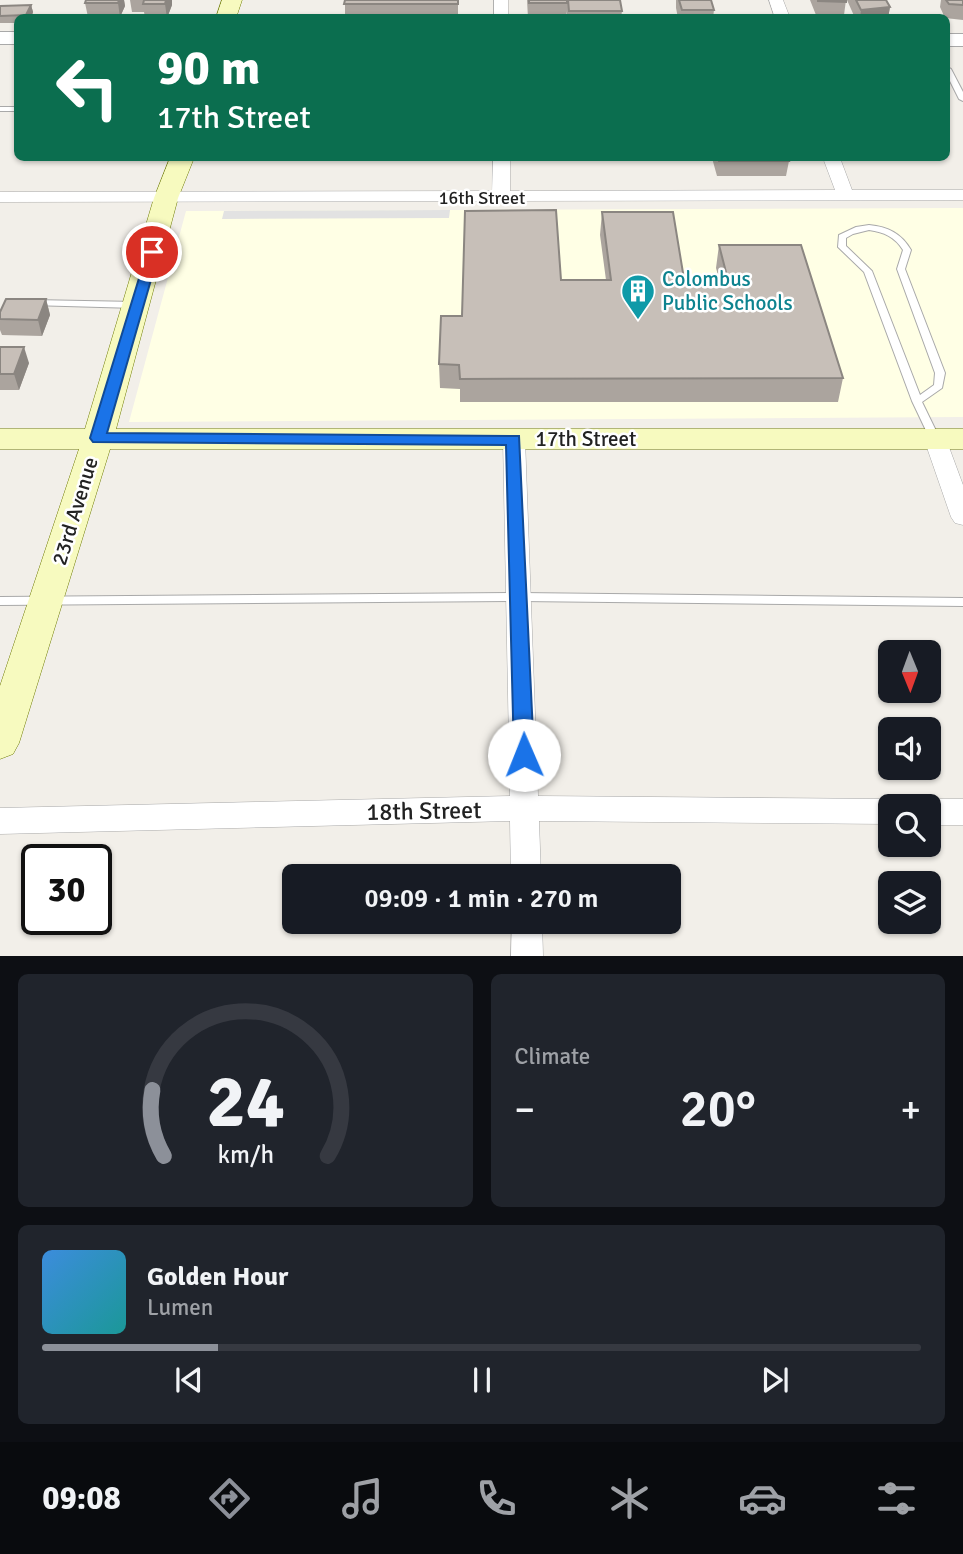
<!DOCTYPE html>
<html lang="en">
<head>
<meta charset="utf-8">
<style>
  body { margin:0; font-family:Signika,sans-serif; background:#20242c; color:#f1f3f6; height:100vh; display:flex; flex-direction:column; font-size:26px; white-space:nowrap }
  * { box-sizing:border-box; margin:0 }
  p { font-size:23px; color:#9ea1a6 }
  .icon { flex:none; width:38px; height:38px; fill:none; stroke:currentColor; stroke-width:2; stroke-linecap:round; stroke-linejoin:round }
  .map { position:relative; height:956px; overflow:hidden }
  .side { display:flex; flex-direction:column; gap:18px; padding:18px; background:#0d0f14; flex:1 }
  .side>* { flex:none }
  .banner { position:absolute; left:14px; top:14px; width:936px; height:147px; border-radius:10px; box-shadow:0 2px 5px #0004; background:#0b6e4f; color:#fff; overflow:hidden }
  .needle { width:46px; rotate:179deg }
  .tools { position:absolute; left:878px; top:640px; display:grid; gap:14px }
  .tools a { display:grid; place-items:center; width:63px; height:63px; border-radius:10px; background:#171b24; box-shadow:0 2px 5px #0004; font-size:35px }
  .speed { position:absolute; left:21px; top:844px; display:flex; gap:14px; font-size:35px; font-weight:700; text-align:center }
  .speed>* { display:grid; place-content:center; width:91px; height:91px; border-radius:50%; background:#171b24; box-shadow:0 2px 5px #0004; line-height:1 }
  .speed .limit { border:4px solid #111; border-radius:10px; background:#fff; color:#111 }
  .pin { position:absolute; display:grid; place-items:center; width:60px; height:60px; color:#fff; margin:-30px; border:4px solid #fff; border-radius:50%; box-shadow:0 2px 7px #0007 }
  .me { position:absolute; width:77px; margin:-38px; rotate:359deg; stroke-linejoin:round; filter:drop-shadow(0 0 5px #0008) }
  .turn { display:flex; align-items:center; gap:24px; height:147px; padding:0 28px; font-size:32px }
  .turn .icon { width:91px; height:91px; stroke-width:2.5 }
  .turn b { display:block; font-size:49px; line-height:60px }
  .big { font-size:52px; font-weight:600; line-height:1.1 }
  .side .tile { flex:1; display:flex; flex-direction:column; justify-content:center; gap:10px; min-width:0; padding:0 24px; border-radius:10px; background:#20242c }
  .side .dial { align-items:center; gap:0 }
  .dial svg { height:182px; overflow:visible; fill:none; stroke:#363941; stroke-width:7; stroke-linecap:round; text-anchor:middle }
  .dial text { fill:#f1f3f6; stroke:none }
  .song { display:flex; align-items:center; gap:21px }
  .cover { width:84px; height:84px; border-radius:10px; background:linear-gradient(135deg,hsl(210 70% 55%),hsl(180 70% 35%)) }
  .played { height:7px; border-radius:4px; background:linear-gradient(90deg,#8c9099 20%,#363941 20%) }
  .keys { display:flex; justify-content:space-around; direction:ltr }
  .heat { display:flex; justify-content:space-between; align-items:center; font-size:38px; direction:ltr }
  .side .tiles { flex:1; display:grid; gap:18px; grid-template-columns:1fr 1fr }
  .tile:last-child { grid-column:span 2 }
  .trip { position:absolute; left:282px; top:864px; width:399px; height:70px; border-radius:10px; background:#171b24; box-shadow:0 2px 5px #0004; font-weight:600; line-height:70px; text-align:center }
  .dock { display:flex; height:112px; justify-content:space-around; align-items:center; background:#090b0e; color:#9ea1a6 }
  .dock .icon { width:49px; height:49px }
  .dock .active { color:#8c9099 }
  .dock b { font-size:32px; color:#f1f3f6 }
  .map>svg:first-child { display:block }
  .education { fill:#ffffe5 }
  .parking { fill:#e2e2e2 }
  .lines { fill:none; stroke-linecap:round; stroke-linejoin:round }
  .service-casing { stroke:#a9a9a9; stroke-width:2 }
  .minor-casing { stroke:#a9a9a9; stroke-width:1 }
  .tertiary-casing { stroke:#a9a9a9; stroke-width:2 }
  .secondary-casing { stroke:#707d05; stroke-width:1 }
  .service { fill:#fff; fill-rule:evenodd }
  .minor { fill:#fff; fill-rule:evenodd }
  .tertiary { fill:#fff; fill-rule:evenodd }
  .secondary { fill:#f7fabf; fill-rule:evenodd }
  .wall { fill:#aba49e }
  .shaded-wall { fill:#8b8681 }
  .building { fill:#c7bfb8; stroke:#8b8681; stroke-width:2 }
  .route { fill:#1a73e8; stroke:#114b97; stroke-width:2 }
  .labels { text-anchor:middle; dominant-baseline:central; stroke-width:5; stroke-linejoin:round; paint-order:stroke }
  .far-street-label { font-size:18px; fill:#222; stroke:#fff }
  .culture-label { font-size:21px; fill:#0d838f; stroke:#fff; text-anchor:start }
  .street-label { font-size:21px; fill:#222; stroke:#fff }
  .near-street-label { font-size:24px; fill:#222; stroke:#fff }
</style>
</head>
<body>
<div class="map">
<svg width="963" height="956" viewBox="0 0 963 956">
  <rect width="100%" height="100%" fill="#f2efe9"/>
  <path class="education" d="M963 208V417L129 422 186 211Z"/>
  <path class="parking" d="M450 210 449 218 222 219 224 211Z"/>
  <g class="lines">
    <g class="service-casing">
      <path id="service" d="M947 67 951 69 963 92V101L959 99 947 75Z
        M0 107H18V111H0Z
        M869 225C888 227 901 233 911 250L905 269 945 373 942 388 922 402 940 439 939 441H931L912 401 864 272 838 247 839 235 856 227ZM869 230C884 232 895 237 903 250L897 269 935 373 934 385 920 395 872 271 846 246V238L853 234Z
        M33 300 136 302 141 305 136 308 30 305 28 303 30 301Z
        M521 593 963 598V606L521 601 0 605V597Z"/>
    </g>
    <g class="minor-casing">
      <path id="minor" d="M494 0H508V18H494Z
        M769 0H783L790 18H775Z
        M493 158H510V191L835 190 823 158H840L852 190H963V200L0 202V192L492 191Z
        M514 432 522 434 525 439 538 796 891 799 903 807H891V824L539 821 541 877H511L510 821 0 834V808L510 796 503 439 506 434Z
        M935 432 943 434 946 439 963 485V525L955 523 951 517 924 439 927 434Z
        M929 799H963V825H929V807H917Z
        M512 922H542L543 956H511Z"/>
    </g>
    <g class="tertiary-casing">
      <path id="tertiary" d="M0 32H18V44H0Z
        M947 34H963V46H947Z"/>
    </g>
    <g class="secondary-casing">
      <path id="secondary" d="M222 0H242L236 18H216Z
        M170 158H194L178 198 116 429H963V449H110L19 743 13 754 0 759V686L79 449H0V429H85L154 198Z"/>
    </g>
    <use href="#service" class="service"/>
    <use href="#minor" class="minor"/>
    <use href="#tertiary" class="tertiary"/>
    <use href="#secondary" class="secondary"/>
  </g>
  <path class="wall" d="M124 0 125 6 120 17H88L85 3Z
    M130 0H172V5L167 18 145 17 144 12H132Z
    M345 0H458V18H345Z
    M527 0H620L622 11 621 18H567V11L566 18H528Z
    M676 0H711L714 10 713 18H678L676 8Z
    M810 0H846L844 15H816Z
    M847 0H886L890 7 888 18H855Z
    M941 0H963V20L945 18 940 7Z
    M31 5 33 12 31 18H18V23H0V6Z
    M712 158H788L789 161 786 176H717Z
    M602 212 684 279H719L716 268 719 245 843 378 838 402H460V389L440 388 439 364 462 316 561 280H606L600 235Z
    M46 299 50 315 42 336 2 335 0 330V312Z
    M0 347 29 363 19 390H0Z"/>
  <path class="shaded-wall" d="M119 0H124L125 6 120 17 118 3Z
    M166 0H172V5L167 18 165 4Z
    M31 5 33 12 31 18H27L26 15Z
    M890 7 888 18H860L861 10Z
    M46 299 50 315 42 336 38 320Z
    M24 347 29 363 19 390 14 374Z"/>
  <path class="building" d="M86 0H119L118 3H85Z
    M144 0H166L165 4H143Z
    M345 0H458V4H344Z
    M529 0H567V3H529Z
    M568 0H620L622 11H569Z
    M679 0H711L714 10H682Z
    M818 0H846V2L818 1Z
    M856 0H886L890 7 861 10Z
    M946 0H963V5L949 4Z
    M31 5 26 15 0 16V6Z
    M718 158H788L789 161H719Z
    M556 210 561 280H611L602 212H673L684 279 728 280 719 245H801L843 378 460 379 459 365 439 364 441 316H462L465 211Z
    M6 299H46L38 320 0 319V312Z
    M0 347H24L14 374H0Z"/>
  <path class="route" d="M148 249 159 252 107 433 519 436 534 755 531 761H517L514 755 506 445 93 442 90 438Z"/>
  <defs>
    <g id="building-pin" transform="scale(1.75)"><path d="M0 17L-7.5 6A9.5 9.5 0 1 1 7.5 6Z" fill="#0f9aa8" stroke="#fff"/><path d="M-4-6H4V6H1V3H-1V6H-4ZM-2.5-4.3h1.7v1.8h-1.7ZM.8-4.3h1.7v1.8H.8ZM-2.5-1h1.7V.8h-1.7ZM.8-1h1.7V.8H.8Z" fill="#fff"/></g>
  </defs>
  <g fill-rule="evenodd">
    <use href="#building-pin" x="638" y="291"/>
  </g>
  <g class="labels">
    <g class="far-street-label">
      <text x="482" y="198">16th Street</text>
    </g>
    <g class="culture-label">
      <text x="662" y="279">Colombus<tspan x="662" dy="24">Public Schools</tspan></text>
    </g>
    <g class="street-label">
      <text x="586" y="439">17th Street</text>
      <text transform="translate(75 511) rotate(-73)">23rd Avenue</text>
    </g>
    <g class="near-street-label">
      <text transform="translate(424 811) rotate(-1)">18th Street</text>
    </g>
  </g>
</svg>
<div class="tools">
<a><svg class="needle" viewBox="-14 -14 28 28"><path d="M0-13l5 13h-10z" fill="#e53935"/><path d="M0 13l5-13h-10z" fill="#9ea1a6"/></svg></a>
<a><svg class="icon" aria-label="sound" viewBox="0 0 24 24"><path d="M4 9h4l5-4v14l-5-4H4zM17 9q2 3 0 6"/></svg></a>
<a><svg class="icon" aria-label="search" viewBox="0 0 24 24"><circle cx="10" cy="10" r="6"/><path d="M15 15l6 6"/></svg></a>
<a><svg class="icon" aria-label="layers" viewBox="0 0 24 24"><path d="M12 4l9 5-9 5-9-5zM3 14l9 5 9-5"/></svg></a>
</div>
<div class="speed"><div class="limit">30</div></div>
<div class="pin" style="left:152px;top:252px;background:#d93025"><svg class="icon" aria-label="arrive" viewBox="0 0 24 24"><path d="M6 21V4h12l-3 4 3 4H6"/></svg></div>
<svg class="me" style="left:524px;top:755px" viewBox="-20 -20 40 40"><circle r="19" fill="#fff"/><path d="M0-13L10 11 0 6-10 11z" fill="#1a73e8"/></svg>
<div class="trip">09:09 · 1 min · 270 m</div>
<div class="banner">
<div class="turn"><svg class="icon" aria-label="left" viewBox="0 0 24 24"><path d="M17 20v-9H6M10 6l-5 5 5 5"/></svg><div><b>90 m</b>17th Street</div></div>
</div>
</div>
<section class="side">
<div class="tiles">
<div class="tile dial"><svg viewBox="0 0 100 80">
<path d="M14 69A42 42 0 1 1 86 69"/>
<path d="M14 69A42 42 0 0 1 9 40" stroke="#8c9099"/>
<text x="50" y="56" font-size="32" font-weight="700">24</text>
<text x="50" y="72" font-size="11">km/h</text>
</svg></div>
<div class="tile"><p>Climate</p>
<div class="heat"><a>−</a><b class="big">20°</b><a>+</a></div>
</div>
<div class="tile">
<div class="song"><i class="cover"></i><div><b>Golden Hour</b><p>Lumen</p></div></div>
<div class="played"></div>
<div class="keys"><svg class="icon" aria-label="previous" viewBox="0 0 24 24"><path d="M18 5L8 12l10 7zM5 5v14"/></svg><svg class="icon" aria-label="pause" viewBox="0 0 24 24"><path d="M8 5v14M16 5v14"/></svg><svg class="icon" aria-label="next" viewBox="0 0 24 24"><path d="M6 5l10 7-10 7zM19 5v14"/></svg></div>
</div>
</div>
</section>
<nav class="dock">
<b>09:08</b>
<svg class="icon active" aria-label="directions" viewBox="0 0 24 24"><path d="M12 3l9 9-9 9-9-9zM9 14v-3h6M13 9l2 2-2 2"/></svg>
<svg class="icon" aria-label="music" viewBox="0 0 24 24"><path d="M9 18V5l10-2v13"/><circle cx="6" cy="18" r="3"/><circle cx="16" cy="16" r="3"/></svg>
<svg class="icon" aria-label="phone" viewBox="0 0 24 24"><path d="M5 4h4l2 5-3 2q2 4 5 5l2-3 5 2v4C11 20 4 13 5 4z"/></svg>
<svg class="icon" aria-label="climate" viewBox="0 0 24 24"><path d="M12 3v18M4 7l16 10M4 17L20 7"/></svg>
<svg class="icon" aria-label="car" viewBox="0 0 24 24"><path d="M5 17H2v-5l4-1 3-4h7l3 4 3 1v5h-3M9 17h6M6 11h13"/><circle cx="7" cy="17" r="2"/><circle cx="17" cy="17" r="2"/></svg>
<svg class="icon" aria-label="filters" viewBox="0 0 24 24"><path d="M4 7h16M4 17h16"/><circle cx="9" cy="7" r="2"/><circle cx="15" cy="17" r="2"/></svg>
</nav>
</body>
</html>
